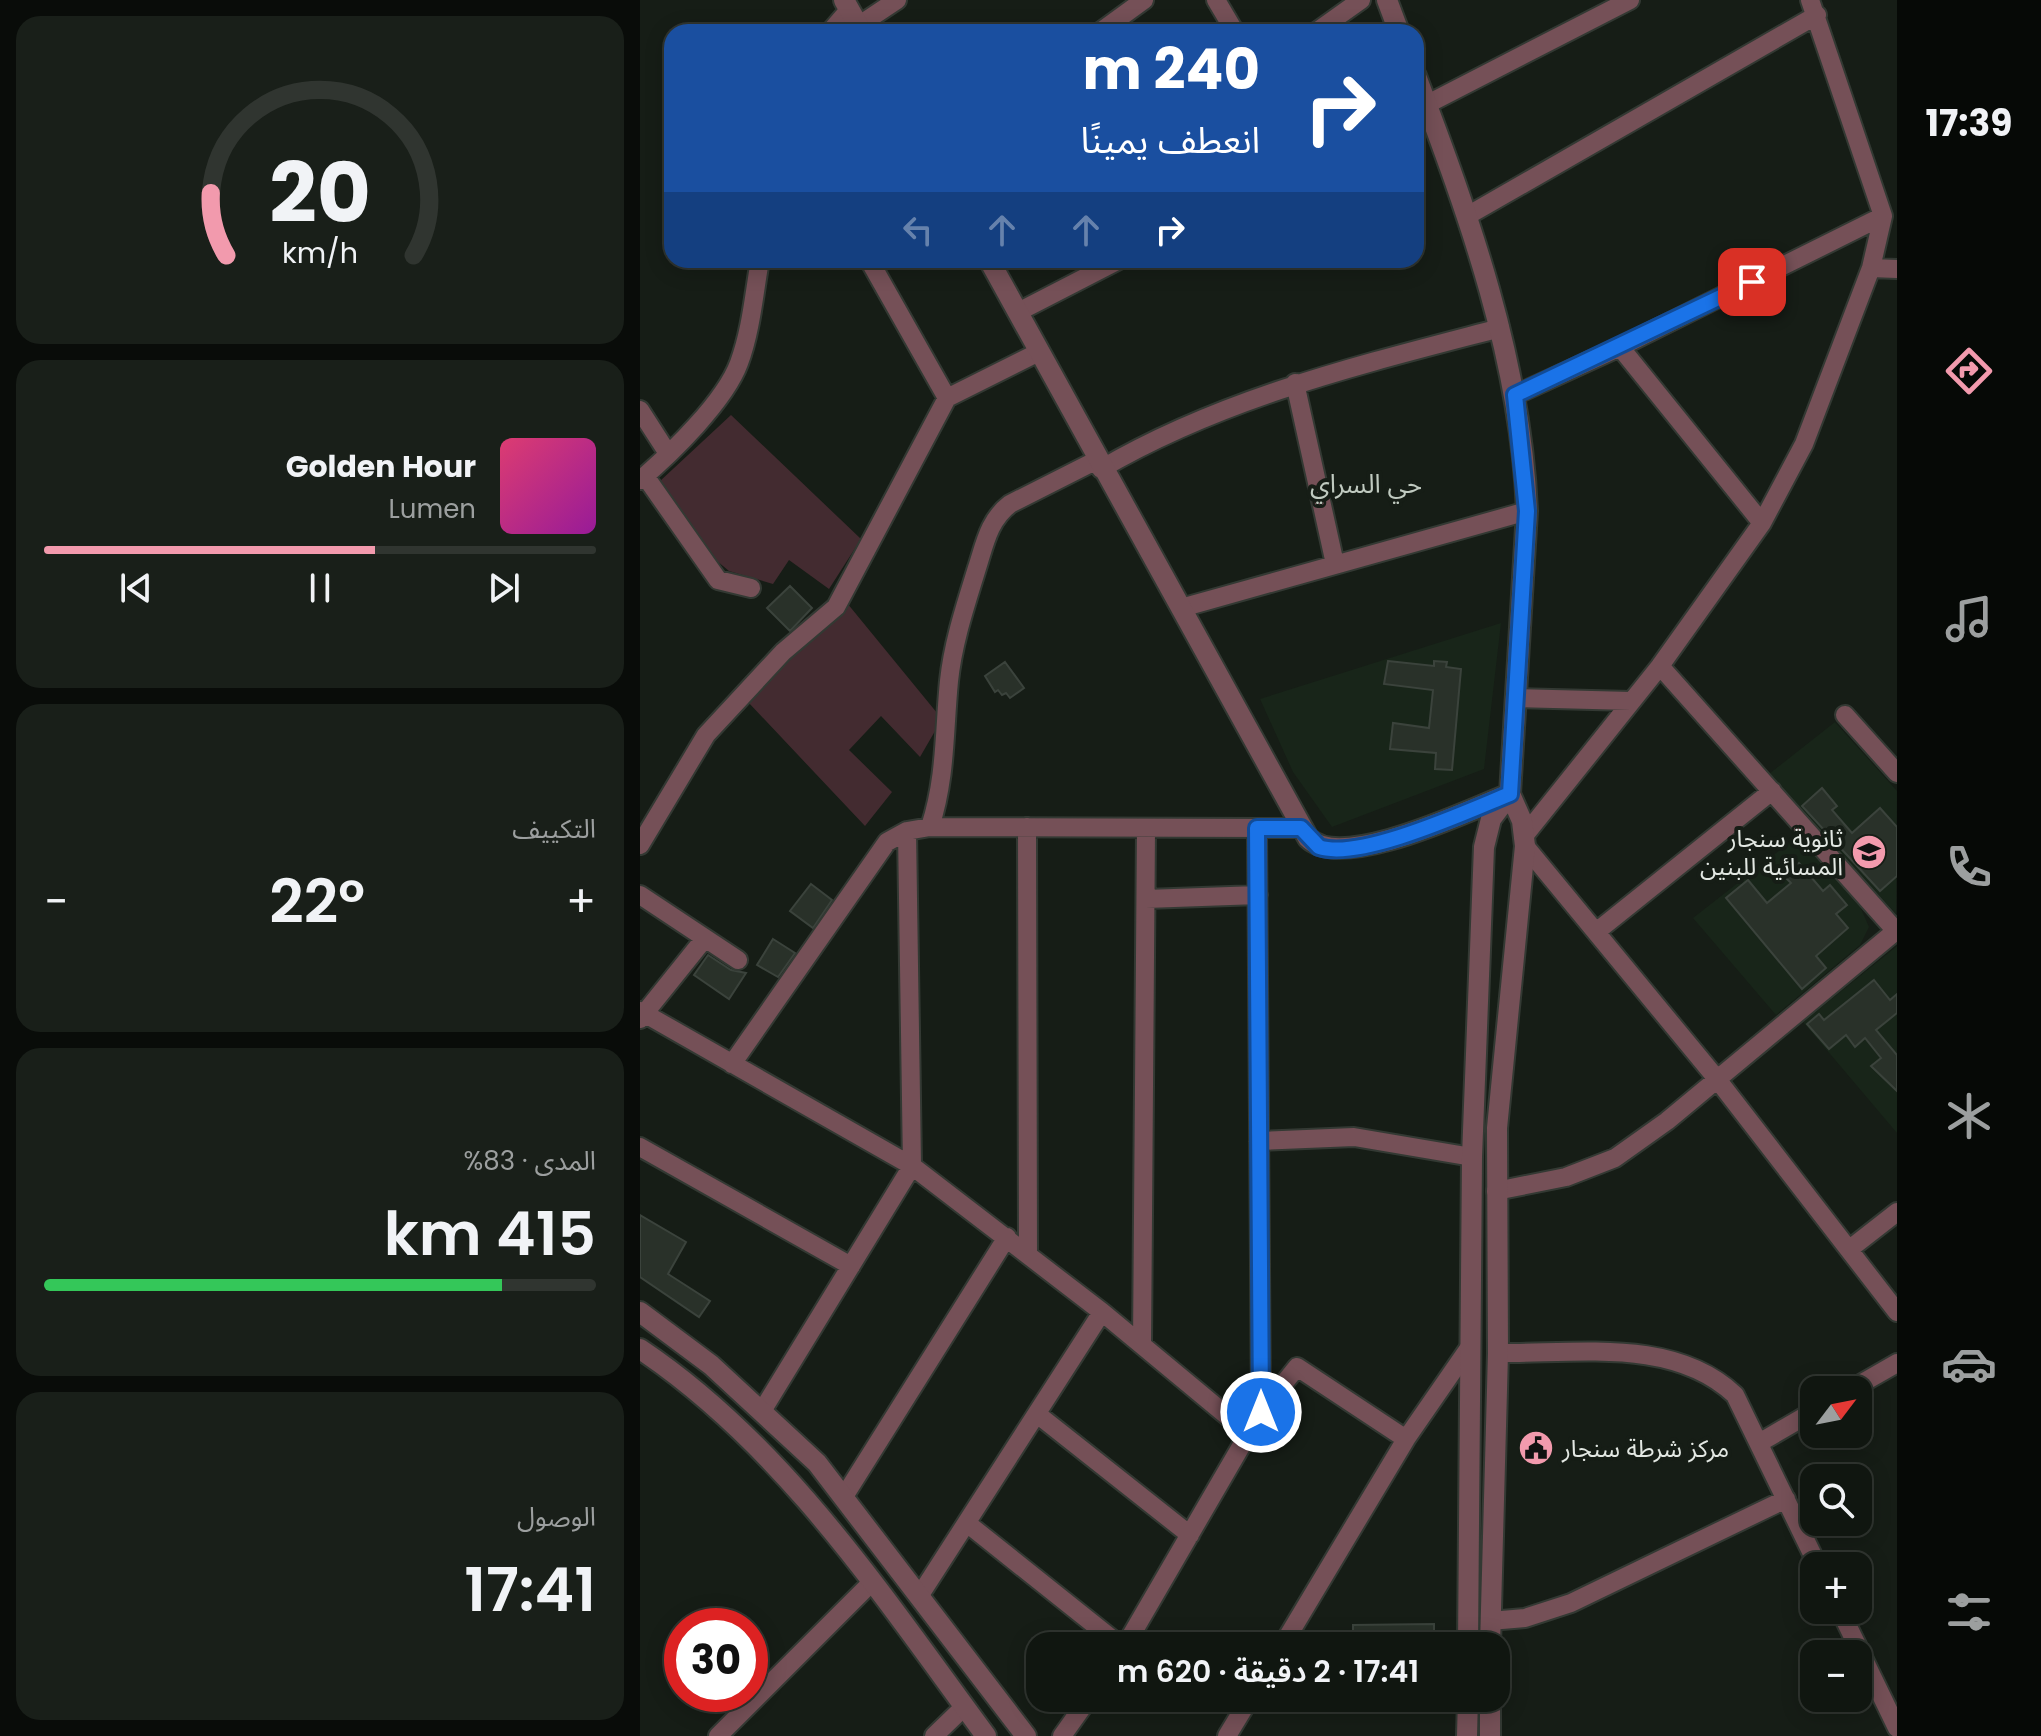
<!DOCTYPE html>
<html lang="ar">
<head>
<meta charset="utf-8">
<style>
  body { margin:0; font-family:Poppins,"Noto Sans Arabic",sans-serif; background:#191f19; color:#f1f3f6; direction:rtl; height:100vh; display:flex; flex-direction:column; font-size:30px; white-space:nowrap }
  * { box-sizing:border-box; margin:0 }
  p { font-size:26px; color:#9c9f9f }
  .icon { flex:none; width:44px; height:44px; fill:none; stroke:currentColor; stroke-width:2; stroke-linecap:round; stroke-linejoin:round }
  .map { position:relative; flex:1; overflow:hidden; direction:ltr }
  .details { display:flex; flex-direction:column; gap:16px; padding:16px; background:#090c09; width:640px }
  .details>* { flex:none }
  .banner { position:absolute; left:24px; top:24px; width:760px; height:244px; border-radius:24px; box-shadow:0 4px 20px #0003,0 0 0 2px #303530; direction:rtl; background:#1a4fa0; color:#fff; overflow:hidden }
  .needle { width:52px; rotate:58deg }
  .fabs { position:absolute; left:1160px; top:1376px; display:grid; gap:16px }
  .fabs a { display:grid; place-items:center; width:72px; height:72px; border-radius:16px; background:#101610; box-shadow:0 4px 20px #0003,0 0 0 2px #303530; font-size:40px }
  .speed { position:absolute; left:24px; top:1608px; display:flex; gap:16px; font-size:40px; font-weight:700; text-align:center }
  .speed>* { display:grid; place-content:center; width:104px; height:104px; border-radius:50%; background:#101610; box-shadow:0 4px 20px #0003,0 0 0 2px #303530; line-height:1 }
  .speed .limit { border:12px solid #d22; background:#fff; color:#111 }
  .pin { position:absolute; display:grid; place-items:center; width:68px; height:68px; color:#fff; margin:-34px; border-radius:16px; box-shadow:0 4px 12px #0006 }
  .me { position:absolute; width:88px; margin:-44px; rotate:0deg; stroke-linejoin:round; filter:drop-shadow(0 0 6px #0008) }
  .turn { display:flex; align-items:center; gap:28px; height:168px; padding:0 32px; font-size:36px }
  .turn .icon { width:104px; height:104px; stroke-width:2.5 }
  .turn b { display:block; font-size:56px; line-height:68px }
  .lanes { display:flex; align-items:center; height:76px; padding:0 32px; background:#0003; justify-content:center; gap:40px; direction:ltr }
  .lanes .off { opacity:.35 }
  .big { font-size:60px; font-weight:600; line-height:1.1 }
  .details .card { flex:1; display:flex; flex-direction:column; justify-content:center; gap:12px; min-width:0; padding:0 28px; border-radius:24px; background:#191f19 }
  .details .dial { align-items:center; gap:0 }
  .dial svg { height:208px; overflow:visible; fill:none; stroke:#303530; stroke-width:7; stroke-linecap:round; text-anchor:middle }
  .dial text { fill:#f1f3f6; stroke:none }
  .song { display:flex; align-items:center; gap:24px }
  .cover { width:96px; height:96px; border-radius:12px; background:linear-gradient(135deg,hsl(340 70% 55%),hsl(300 70% 35%)) }
  .played { height:8px; border-radius:4px; background:linear-gradient(90deg,#f29aad 60%,#303530 60%) }
  .keys { display:flex; justify-content:space-around; direction:ltr }
  .heat { display:flex; justify-content:space-between; align-items:center; font-size:44px; direction:ltr }
  .charge { height:12px; border-radius:6px; background:linear-gradient(90deg,#34c759 83%,#303530 0) }
  .trip { position:absolute; left:386px; top:1632px; width:484px; height:80px; border-radius:24px; background:#101610; box-shadow:0 4px 20px #0003,0 0 0 2px #303530; font-weight:600; line-height:80px; text-align:center; direction:rtl }
  main { display:flex; flex:1; min-height:0 }
  .menu { display:flex; flex-direction:column; width:144px; justify-content:space-around; align-items:center; background:#060906; color:#9c9f9f }
  .menu .icon { width:56px; height:56px }
  .menu .on { color:#f29aad }
  .menu b { font-size:36px; color:#f1f3f6 }
  .map>svg:first-child { display:block }
  .built { fill:#182519 }
  .green { fill:#432b30 }
  .building { fill:#293129; stroke:#3b433c; stroke-width:2 }
  .lines { fill:none; stroke-linecap:round; stroke-linejoin:round }
  .minor-casing { stroke:#333933; stroke-width:22 }
  .tertiary-casing { stroke:#333933; stroke-width:24 }
  .minor { stroke:#755057; stroke-width:18 }
  .tertiary { stroke:#755057; stroke-width:20 }
  .route-casing { stroke:#114b97; stroke-width:20 }
  .route { stroke:#1a73e8; stroke-width:14 }
  .labels { text-anchor:middle; dominant-baseline:central; stroke-width:8; stroke-linejoin:round; paint-order:stroke }
  .poi-label { font-size:24px; fill:#e3e8e3; stroke:#161d16; text-anchor:end }
  .neighbourhood-label { font-size:26px; fill:#c0cac0; stroke:#161d16 }
</style>
</head>
<body>
<main>
<nav class="menu">
<b>17:39</b>
<svg class="icon on" aria-label="directions" viewBox="0 0 24 24"><path d="M12 3l9 9-9 9-9-9zM9 14v-3h6M13 9l2 2-2 2"/></svg>
<svg class="icon" aria-label="music" viewBox="0 0 24 24"><path d="M9 18V5l10-2v13"/><circle cx="6" cy="18" r="3"/><circle cx="16" cy="16" r="3"/></svg>
<svg class="icon" aria-label="phone" viewBox="0 0 24 24"><path d="M5 4h4l2 5-3 2q2 4 5 5l2-3 5 2v4C11 20 4 13 5 4z"/></svg>
<svg class="icon" aria-label="climate" viewBox="0 0 24 24"><path d="M12 3v18M4 7l16 10M4 17L20 7"/></svg>
<svg class="icon" aria-label="car" viewBox="0 0 24 24"><path d="M5 17H2v-5l4-1 3-4h7l3 4 3 1v5h-3M9 17h6M6 11h13"/><circle cx="7" cy="17" r="2"/><circle cx="17" cy="17" r="2"/></svg>
<svg class="icon" aria-label="filters" viewBox="0 0 24 24"><path d="M4 7h16M4 17h16"/><circle cx="9" cy="7" r="2"/><circle cx="15" cy="17" r="2"/></svg>
</nav>
<div class="map">
<svg width="1257" height="1736" viewBox="0 0 1257 1736">
  <rect width="100%" height="100%" fill="#161d16"/>
  <path class="built" d="M861 623 844 769 692 827 653 772 620 699Z
    M1195 722 1257 791 1256 914 1129 774Z
    M1158 836 1219 904 1229 927 1220 945 1136 1015 1053 918Z
    M1257 946V1133L1163 1022Z"/>
  <path class="green" d="M91 415 221 539 189 589 149 560 133 584 89 571 77 561 19 482Z
    M207 603 302 719 280 757 241 716 209 750 252 792 225 826 108 702Z"/>
  <path class="building" d="M150 586 172 608 150 631 127 608Z
    M748 661 794 666V661L807 662 806 667 821 669 812 770 795 769 796 753 750 749 753 723 789 728 793 690 744 684Z
    M365 662 384 688 370 698 366 693 362 695 358 690 355 692 345 676Z
    M1182 788 1197 806 1192 810 1212 833 1240 808 1257 827V876L1240 891 1162 806Z
    M1159 863 1183 891 1190 885 1207 905 1196 914 1208 928 1176 956 1186 968 1162 989 1086 898 1108 880 1127 903 1151 883 1144 876Z
    M171 884 192 900 173 928 150 911Z
    M133 939 155 953 138 977 117 965Z
    M68 955 91 970 106 973 89 999 54 975Z
    M1234 980 1250 1000 1257 994V1013L1236 1030 1257 1055V1091L1231 1066 1241 1058 1225 1038 1215 1047 1206 1035 1189 1049 1167 1024 1179 1014 1184 1020Z
    M0 1215 46 1242 28 1274 70 1301 59 1317 0 1277Z
    M794 1624V1646H713V1625Z"/>
  <g class="lines">
    <g class="minor-casing">
      <path id="minor" d="M576 0 595 32
        M218 26 257 0
        M190 32 209 10
        M460 32 504 0
        M676 32 721 0
        M776 110 990 0
        M827 216 1177 15
        M229 260 307 398
        M1231 268 1257 269
        M378 312 479 260
        M980 347 1122 523
        M655 383 695 564
        M875 395 980 347 1243 216
        M0 410 27 452
        M461 469C584 397 723 364 860 328
        M5 476 78 580 111 588
        M0 480C32 453 85 401 99 363 111 331 114 294 120 260
        M541 608 887 511
        M1020 666 1256 931
        M877 698 991 701
        M1205 715 1257 773
        M290 827C306 778 304 732 309 681 313 642 326 604 337 568 345 543 349 520 370 504L457 460
        M387 827 388 1254
        M617 828 621 1412
        M885 835 1020 666 1122 523 1164 444 1231 268 1243 216 1170 0
        M0 845 66 735 143 652 196 607 307 398 399 352
        M885 846 1077 1079 1257 1312
        M0 895 98 960
        M506 899 618 895
        M956 932 1132 791
        M0 1011 272 1166 462 1312 609 1434
        M0 1019 65 938
        M92 1064 247 842 267 831
        M619 1141 714 1137 832 1157
        M0 1147 211 1266
        M856 1191 926 1177 975 1158 1027 1121 1257 930
        M1211 1248 1257 1212
        M502 1345 506 828
        M858 1353C936 1354 1034 1337 1095 1395L1178 1566
        M1210 1390 1257 1363
        M122 1411 272 1166 267 831 290 827 661 828
        M397 1414 550 1535
        M1119 1443 1174 1411
        M205 1495 367 1237
        M328 1524 481 1646
        M280 1595 462 1312
        M1200 1610 1257 1728
        M850 1621 885 1618 931 1603 1146 1499
        M485 1646 621 1412 657 1367 766 1439
        M642 1646 766 1439 831 1345
        M78 1736 232 1582
        M294 1736 324 1707
        M422 1736 449 1698
        M587 1736 610 1698"/>
    </g>
    <g class="tertiary-casing">
      <path id="tertiary" d="M204 0 222 32
        M747 0 759 32
        M776 76C829 216 881 360 887 511L870 794 882 821 885 846 857 1128 858 1353 850 1646
        M349 260 668 838C702 872 829 810 870 794
        M0 1312 71 1365 177 1463 386 1736
        M0 1349C145 1446 244 1598 346 1736
        M828 1646 832 1157 844 847 851 819 870 794
        M827 1736 828 1698
        M850 1736V1698"/>
    </g>
    <use href="#minor" class="minor"/>
    <use href="#tertiary" class="tertiary"/>
  </g>
  <g class="lines">
    <g class="route-casing">
      <path id="route" d="M621 1412 617 828H661L679 847C720 861 828 811 870 794L887 511 875 395 1112 282"/>
    </g>
    <use href="#route" class="route"/>
  </g>
  <defs>
    <g id="school-disc" transform="scale(1.8)"><circle r="9.5" fill="#f29aad" stroke="#161d16"/><path d="M0-5L7-2L0 1L-7-2ZM-4 1L0 2.5L4 1V4Q0 6-4 4Z" fill="#111"/></g>
    <g id="civic-disc" transform="scale(1.8)"><circle r="9.5" fill="#f29aad" stroke="#161d16"/><path d="M-.6-6.5H3V-4.5H.6V-3L4-1V1h2V6H-6V1h2V-1L-.6-3ZM-1.2 2.5V6h2.4V2.5Z" fill="#111"/></g>
  </defs>
  <g fill-rule="evenodd">
    <use href="#school-disc" x="1229" y="852"/>
    <use href="#civic-disc" x="896" y="1448"/>
  </g>
  <g class="labels">
    <g class="poi-label">
      <text x="1203" y="838">ثانوية سنجار<tspan x="1203" dy="28">المسائية للبنين</tspan></text>
      <text x="922" y="1448" text-anchor="start">مركز شرطة سنجار</text>
    </g>
    <g class="neighbourhood-label">
      <text x="726" y="484">حي السراي</text>
    </g>
  </g>
</svg>
<div class="fabs">
<a><svg class="needle" viewBox="-14 -14 28 28"><path d="M0-13l5 13h-10z" fill="#e53935"/><path d="M0 13l5-13h-10z" fill="#9c9f9f"/></svg></a>
<a><svg class="icon" aria-label="search" viewBox="0 0 24 24"><circle cx="10" cy="10" r="6"/><path d="M15 15l6 6"/></svg></a>
<a>+</a>
<a>−</a>
</div>
<div class="speed"><div class="limit">30</div></div>
<div class="pin" style="left:1112px;top:282px;background:#d93025"><svg class="icon" aria-label="arrive" viewBox="0 0 24 24"><path d="M6 21V4h12l-3 4 3 4H6"/></svg></div>
<svg class="me" style="left:621px;top:1412px" viewBox="-20 -20 40 40"><circle r="17" fill="#1a73e8" stroke="#fff" stroke-width="3"/><path d="M0-11L8 9 0 5-8 9z" fill="#fff"/></svg>
<div class="trip">17:41 · 2 دقيقة · 620 m</div>
<div class="banner">
<div class="turn"><svg class="icon" aria-label="right" viewBox="0 0 24 24"><path d="M7 20v-9h11M14 6l5 5-5 5"/></svg><div><b>240 m</b>انعطف يمينًا</div></div>
<div class="lanes"><svg class="icon off" aria-label="left" viewBox="0 0 24 24"><path d="M17 20v-9H6M10 6l-5 5 5 5"/></svg><svg class="icon off" aria-label="ahead" viewBox="0 0 24 24"><path d="M12 20V5M6 11l6-6 6 6"/></svg><svg class="icon off" aria-label="ahead" viewBox="0 0 24 24"><path d="M12 20V5M6 11l6-6 6 6"/></svg><svg class="icon" aria-label="right" viewBox="0 0 24 24"><path d="M7 20v-9h11M14 6l5 5-5 5"/></svg></div>
</div>
</div>
<section class="details">
<div class="card dial"><svg viewBox="0 0 100 80">
<path d="M14 69A42 42 0 1 1 86 69"/>
<path d="M14 69A42 42 0 0 1 8 45" stroke="#f29aad"/>
<text x="50" y="56" font-size="32" font-weight="700">20</text>
<text x="50" y="72" font-size="11">km/h</text>
</svg></div>
<div class="card">
<div class="song"><i class="cover"></i><div><b>Golden Hour</b><p>Lumen</p></div></div>
<div class="played"></div>
<div class="keys"><svg class="icon" aria-label="previous" viewBox="0 0 24 24"><path d="M18 5L8 12l10 7zM5 5v14"/></svg><svg class="icon" aria-label="pause" viewBox="0 0 24 24"><path d="M8 5v14M16 5v14"/></svg><svg class="icon" aria-label="next" viewBox="0 0 24 24"><path d="M6 5l10 7-10 7zM19 5v14"/></svg></div>
</div>
<div class="card"><p>التكييف</p>
<div class="heat"><a>−</a><b class="big">22°</b><a>+</a></div>
</div>
<div class="card"><p>المدى · 83%</p><b class="big">415 km</b><div class="charge"></div></div>
<div class="card"><p>الوصول</p><b class="big">17:41</b></div>
</section>
</main>
</body>
</html>
